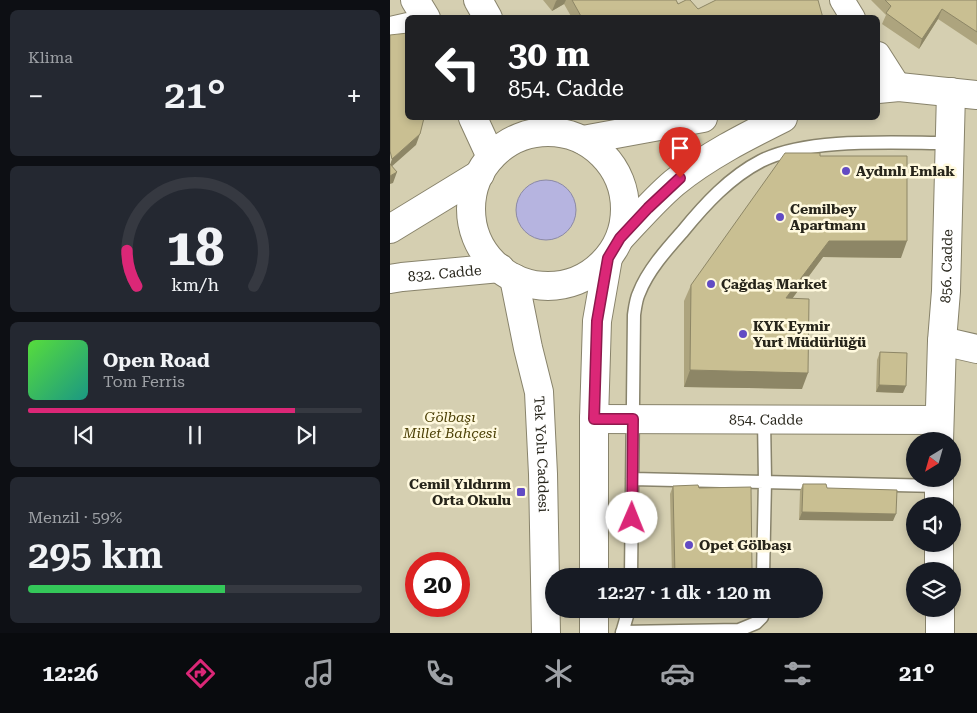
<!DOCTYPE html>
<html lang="tr">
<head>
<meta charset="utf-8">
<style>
  body { margin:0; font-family:"Roboto Serif",serif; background:#242831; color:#f1f3f6; height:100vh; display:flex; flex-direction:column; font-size:19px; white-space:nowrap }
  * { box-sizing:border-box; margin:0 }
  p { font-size:16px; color:#9ea1a6 }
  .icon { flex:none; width:28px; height:28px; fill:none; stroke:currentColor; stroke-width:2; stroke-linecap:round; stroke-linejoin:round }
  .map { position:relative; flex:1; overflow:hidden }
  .panel { display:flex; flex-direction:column; gap:10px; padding:10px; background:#0d0f14; width:390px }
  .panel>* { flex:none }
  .top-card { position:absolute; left:15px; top:15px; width:475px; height:105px; border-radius:8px; box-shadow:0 2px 8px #0003; background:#202124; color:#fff; overflow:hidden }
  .needle { width:32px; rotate:217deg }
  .buttons { position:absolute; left:516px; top:432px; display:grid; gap:10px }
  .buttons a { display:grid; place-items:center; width:55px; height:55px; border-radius:50%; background:#171b24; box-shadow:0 2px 8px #0003; font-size:25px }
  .speed { position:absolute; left:15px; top:552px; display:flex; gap:10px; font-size:25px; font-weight:700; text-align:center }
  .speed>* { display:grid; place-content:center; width:65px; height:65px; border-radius:50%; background:#171b24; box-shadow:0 2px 8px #0003; line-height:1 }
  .speed .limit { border:8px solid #d22; background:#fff; color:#111 }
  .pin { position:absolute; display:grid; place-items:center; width:42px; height:42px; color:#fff; margin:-51px -21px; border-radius:50% 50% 50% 0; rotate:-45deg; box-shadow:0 0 5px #0007 }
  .pin .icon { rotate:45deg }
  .me { position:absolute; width:55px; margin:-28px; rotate:1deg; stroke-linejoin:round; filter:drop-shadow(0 0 4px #0008) }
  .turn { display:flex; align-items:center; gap:18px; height:105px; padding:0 20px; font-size:22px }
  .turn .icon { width:65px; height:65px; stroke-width:2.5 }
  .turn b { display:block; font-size:35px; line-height:42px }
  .big { font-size:38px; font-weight:600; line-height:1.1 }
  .panel .tile { flex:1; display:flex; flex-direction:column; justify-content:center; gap:8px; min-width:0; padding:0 18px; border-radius:8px; background:#242831 }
  .panel .dial { align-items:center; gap:0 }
  .dial svg { height:130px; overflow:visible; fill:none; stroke:#363941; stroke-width:7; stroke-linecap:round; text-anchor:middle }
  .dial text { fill:#f1f3f6; stroke:none }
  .song { display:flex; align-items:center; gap:15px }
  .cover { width:60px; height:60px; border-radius:8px; background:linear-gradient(135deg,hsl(110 70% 55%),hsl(170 70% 35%)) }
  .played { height:5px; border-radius:2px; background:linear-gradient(90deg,#db2777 80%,#363941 80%) }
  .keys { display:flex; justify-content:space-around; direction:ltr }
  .heat { display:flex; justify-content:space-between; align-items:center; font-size:28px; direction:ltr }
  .charge { height:8px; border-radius:4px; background:linear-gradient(90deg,#34c759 59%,#363941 0) }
  .trip { position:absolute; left:155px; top:568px; width:278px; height:50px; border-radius:25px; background:#171b24; box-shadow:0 2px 8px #0003; font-weight:600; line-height:50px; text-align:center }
  .tabs { display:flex; height:80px; justify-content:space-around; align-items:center; background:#090b0e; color:#9ea1a6 }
  .tabs .icon { width:35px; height:35px }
  .tabs .active { color:#db2777 }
  .tabs b { font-size:22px; color:#f1f3f6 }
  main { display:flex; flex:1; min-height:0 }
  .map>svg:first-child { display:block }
  .green { fill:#d5cfb1; fill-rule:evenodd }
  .water { fill:#b6b4e0; stroke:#8b89a5 }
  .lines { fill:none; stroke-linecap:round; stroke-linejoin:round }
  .service-casing { stroke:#88836b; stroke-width:15 }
  .minor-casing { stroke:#88836b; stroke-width:26 }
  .tertiary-casing { stroke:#88836b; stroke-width:30 }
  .secondary-casing { stroke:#88836b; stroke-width:30 }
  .service { stroke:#fff; stroke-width:12 }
  .minor { stroke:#fff; stroke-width:24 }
  .tertiary { stroke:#fff; stroke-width:28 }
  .secondary { stroke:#fff; stroke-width:28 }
  .wall { fill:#ada47e }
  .shaded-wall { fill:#8d8666 }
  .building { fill:#c9bf92; stroke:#8d8666 }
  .route-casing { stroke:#8e194d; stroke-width:12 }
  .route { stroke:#db2777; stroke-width:9 }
  .poi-dot { fill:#624bc4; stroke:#fff9de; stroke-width:2 }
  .labels { text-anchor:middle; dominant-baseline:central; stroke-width:5; stroke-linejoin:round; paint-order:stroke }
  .poi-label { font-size:14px; font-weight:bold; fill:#27251b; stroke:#fff9de; text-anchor:start }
  .street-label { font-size:14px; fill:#27251b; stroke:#fff9de }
  .park-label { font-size:14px; font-style:italic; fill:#4d4107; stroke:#fff9de }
</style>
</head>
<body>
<main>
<section class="panel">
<div class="tile"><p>Klima</p>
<div class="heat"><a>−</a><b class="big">21°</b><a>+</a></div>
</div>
<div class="tile dial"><svg viewBox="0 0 100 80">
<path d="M14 69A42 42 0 1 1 86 69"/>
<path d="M14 69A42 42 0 0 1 8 47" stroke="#db2777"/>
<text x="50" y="56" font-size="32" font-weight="700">18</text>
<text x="50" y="72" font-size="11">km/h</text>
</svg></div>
<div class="tile">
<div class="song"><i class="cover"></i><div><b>Open Road</b><p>Tom Ferris</p></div></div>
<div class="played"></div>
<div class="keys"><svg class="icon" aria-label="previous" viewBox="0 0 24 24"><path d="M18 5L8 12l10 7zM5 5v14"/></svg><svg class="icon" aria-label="pause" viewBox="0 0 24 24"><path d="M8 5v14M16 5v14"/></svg><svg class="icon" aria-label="next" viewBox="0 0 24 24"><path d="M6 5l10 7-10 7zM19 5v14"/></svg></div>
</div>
<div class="tile"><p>Menzil · 59%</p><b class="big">295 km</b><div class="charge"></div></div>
</section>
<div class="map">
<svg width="587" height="633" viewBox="0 0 587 633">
  <rect width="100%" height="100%" fill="#fff9de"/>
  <path class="green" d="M0 0H587V633H0ZM18 18H488V118H18ZM525 441H562V479H525ZM525 506H562V544H525ZM26 564H69V606H26ZM525 571H562V609H525ZM164 576H424V609H164Z"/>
  <path class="water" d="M126 210a30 30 0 1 1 60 0a30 30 0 1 1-60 0Z"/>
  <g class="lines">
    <g class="service-casing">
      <path id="service" d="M242 479 549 486
        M241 576 244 315C245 308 246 299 249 293 258 270 277 249 293 231 315 204 340 177 371 161 418 137 506 143 559 143
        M373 576 375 481 374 419
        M232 632 349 630 366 623 372 617V609
        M232 633 239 609"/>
    </g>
    <g class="minor-casing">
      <path id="minor" d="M452 0 463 18
        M0 29 18 25
        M488 54 509 87"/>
    </g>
    <g class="tertiary-casing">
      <g id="tertiary">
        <path d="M488 89 509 87 587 95"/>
        <path d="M193 140 313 118"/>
        <path d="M0 229 90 174"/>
        <path d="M230 238C247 220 264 200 284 183 317 156 355 137 393 118"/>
        <path id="s1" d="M0 279 12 277 110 268"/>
        <path d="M552 341 587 349"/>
        <path id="s2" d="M204 419 549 420"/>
        <path id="s3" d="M549 441 552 341 556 291 561 92"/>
        <path d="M549 479V506"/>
        <path d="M549 544V571"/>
        <path d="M550 609V633"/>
      </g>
    </g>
    <g class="secondary-casing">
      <g id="secondary">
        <path d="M25 0 36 18"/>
        <path d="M88 0 98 18"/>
        <path d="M83 118 101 157"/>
        <circle cx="158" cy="209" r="77"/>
        <path id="s4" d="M124 278 138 348 149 392 153 474 156 633"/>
        <path d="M204 576V419L207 321 218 258"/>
        <path d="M204 609V633"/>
      </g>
    </g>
    <use href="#service" class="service"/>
    <use href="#minor" class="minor"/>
    <use href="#tertiary" class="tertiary"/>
    <use href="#secondary" class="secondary"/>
  </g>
  <path class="wall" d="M153 0H286L288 4 308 9 433 18H182L174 4 162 11Z
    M481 0H587V45L548 19 529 49 492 24 496 15Z
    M430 156 511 258 433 257 402 299 412 389 294 387V301L301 285Z
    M490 352 513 393 486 392 487 360Z
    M413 484 437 488 503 521 409 520 410 491Z
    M283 486 309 488 359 576H282L280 494Z
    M283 609H311L308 615 283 616Z"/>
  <path class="shaded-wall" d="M167 0H176L174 4 162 11 166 1Z
    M552 9 548 19 529 49 532 39Z
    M30 134 26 145 0 168V165L2 159Z
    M7 172 3 183 0 184V176Z
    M439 241H517L511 258 433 257 390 315 396 298Z
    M300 370 418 373 412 389 294 387Z
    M489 385 516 386 513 393 486 392Z
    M412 512 506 514 503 521 409 520Z
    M362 569 359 576H308L310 570Z
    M286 609H311L308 615 283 616Z"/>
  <path class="building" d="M182 0H286L288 4 296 0H300L308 9 326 0H428L433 18H192Z
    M495 0H587V32L552 9 532 39 496 13 501 6Z
    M18 33V118H34L30 134 2 159 0 151V35Z
    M395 153H430V156H517V241H439L396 298 419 299 418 373 300 370 301 285Z
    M0 164 7 172 0 176Z
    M490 352 517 353 516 386 489 385Z
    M413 484H436L437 488 507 490 506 514 412 512Z
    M308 485 309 488 361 487 362 569 310 570V576H285L283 486Z"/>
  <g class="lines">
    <g class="route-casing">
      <path id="route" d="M242 518 243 419H204L207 321 218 258 230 238 258 208 290 178"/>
    </g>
    <use href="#route" class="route"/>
  </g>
  <g class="poi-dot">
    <circle cx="456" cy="171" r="5"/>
    <circle cx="390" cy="217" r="5"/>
    <circle cx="321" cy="284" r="5"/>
    <circle cx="353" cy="334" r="5"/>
    <rect x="126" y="487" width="10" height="10" rx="2.5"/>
    <circle cx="299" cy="545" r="5"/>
  </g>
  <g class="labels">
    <g class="poi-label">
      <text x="466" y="171">Aydınlı Emlak</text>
      <text x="400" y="209">Cemilbey<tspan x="400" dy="16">Apartmanı</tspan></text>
      <text x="331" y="284">Çağdaş Market</text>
      <text x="363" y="326">KYK Eymir<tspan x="363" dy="16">Yurt Müdürlüğü</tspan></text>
      <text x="121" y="484" text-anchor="end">Cemil Yıldırım<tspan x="121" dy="16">Orta Okulu</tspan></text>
      <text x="309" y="545">Opet Gölbaşı</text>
    </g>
    <g class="street-label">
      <text stroke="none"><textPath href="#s3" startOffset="175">856. Cadde</textPath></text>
      <text stroke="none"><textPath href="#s1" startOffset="55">832. Cadde</textPath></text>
      <text stroke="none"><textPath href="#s2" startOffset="172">854. Cadde</textPath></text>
      <text stroke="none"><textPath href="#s4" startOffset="179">Tek Yolu Caddesi</textPath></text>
    </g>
    <g class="park-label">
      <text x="60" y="417">Gölbaşı<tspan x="60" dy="16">Millet Bahçesi</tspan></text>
    </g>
  </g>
</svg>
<div class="buttons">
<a><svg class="needle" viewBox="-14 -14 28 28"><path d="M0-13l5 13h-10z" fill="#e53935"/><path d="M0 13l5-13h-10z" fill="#9ea1a6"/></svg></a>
<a><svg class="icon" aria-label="sound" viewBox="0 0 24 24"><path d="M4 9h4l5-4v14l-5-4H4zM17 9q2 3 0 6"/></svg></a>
<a><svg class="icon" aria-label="layers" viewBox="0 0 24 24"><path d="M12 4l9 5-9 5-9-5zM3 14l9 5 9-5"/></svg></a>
</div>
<div class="speed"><div class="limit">20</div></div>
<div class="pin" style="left:290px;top:178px;background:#d93025"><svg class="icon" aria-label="arrive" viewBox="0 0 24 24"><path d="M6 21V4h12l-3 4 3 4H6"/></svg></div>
<svg class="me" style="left:242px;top:518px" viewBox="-20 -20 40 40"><circle r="19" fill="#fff"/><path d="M0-13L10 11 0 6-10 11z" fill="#db2777"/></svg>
<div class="trip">12:27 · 1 dk · 120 m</div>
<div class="top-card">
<div class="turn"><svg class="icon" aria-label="left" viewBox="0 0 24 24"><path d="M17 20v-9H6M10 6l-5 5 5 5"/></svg><div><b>30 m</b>854. Cadde</div></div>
</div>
</div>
</main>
<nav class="tabs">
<b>12:26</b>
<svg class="icon active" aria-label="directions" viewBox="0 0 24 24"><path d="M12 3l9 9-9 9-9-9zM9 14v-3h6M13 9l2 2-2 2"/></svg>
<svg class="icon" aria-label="music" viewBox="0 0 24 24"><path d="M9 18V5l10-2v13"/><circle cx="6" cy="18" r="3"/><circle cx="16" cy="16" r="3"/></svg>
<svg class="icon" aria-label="phone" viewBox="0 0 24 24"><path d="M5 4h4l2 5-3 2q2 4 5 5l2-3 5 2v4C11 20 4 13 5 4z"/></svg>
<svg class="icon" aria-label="climate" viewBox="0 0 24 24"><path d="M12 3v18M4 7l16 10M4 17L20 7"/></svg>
<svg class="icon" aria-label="car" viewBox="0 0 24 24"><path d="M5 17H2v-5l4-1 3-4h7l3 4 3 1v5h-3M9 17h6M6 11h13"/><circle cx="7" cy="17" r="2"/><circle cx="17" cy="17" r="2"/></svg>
<svg class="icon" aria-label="filters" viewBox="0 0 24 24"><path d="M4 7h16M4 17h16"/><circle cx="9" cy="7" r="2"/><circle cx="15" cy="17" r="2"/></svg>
<b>21°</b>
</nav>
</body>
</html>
